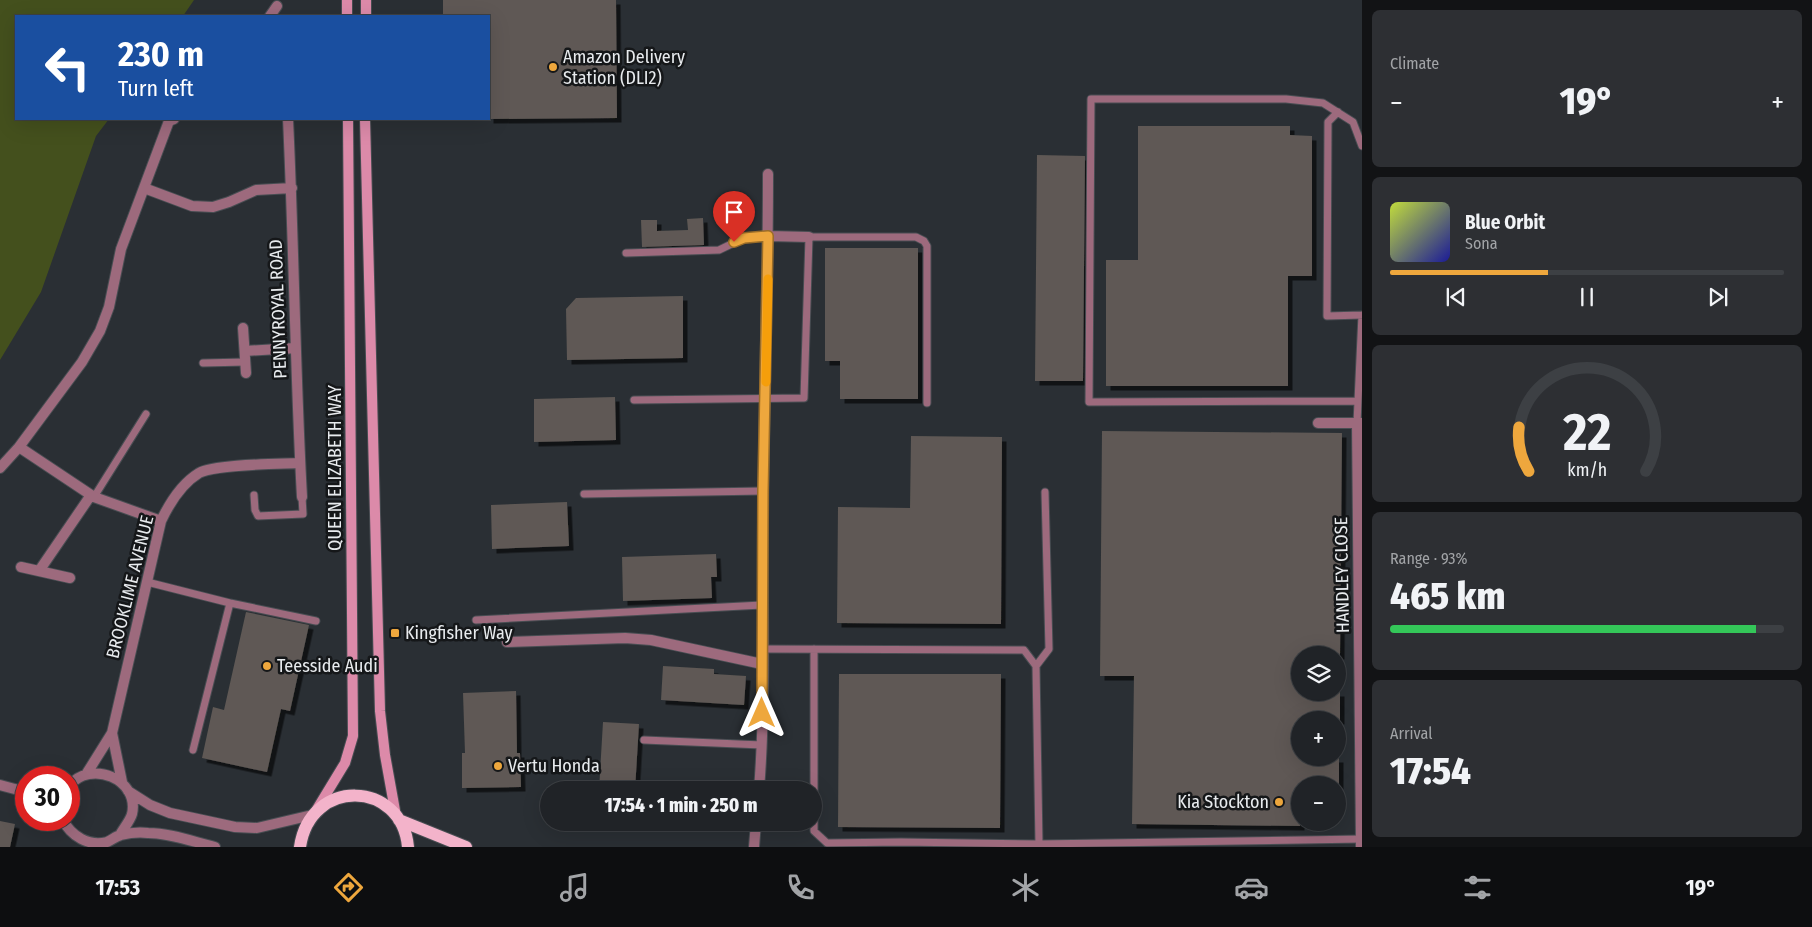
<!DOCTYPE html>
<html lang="en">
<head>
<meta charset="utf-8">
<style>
  body { margin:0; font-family:"Fira Sans Condensed",sans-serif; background:#2d2f33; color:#f1f3f6; height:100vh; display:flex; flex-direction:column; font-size:19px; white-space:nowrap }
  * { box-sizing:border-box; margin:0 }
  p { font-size:16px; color:#a2a4a7 }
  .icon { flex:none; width:28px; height:28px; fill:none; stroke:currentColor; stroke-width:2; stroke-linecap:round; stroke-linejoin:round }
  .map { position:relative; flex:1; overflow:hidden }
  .drawer { display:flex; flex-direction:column; gap:10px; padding:10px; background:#121315; width:450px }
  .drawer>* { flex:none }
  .guide { position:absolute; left:15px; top:15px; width:475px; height:105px; border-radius:0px; box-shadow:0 5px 20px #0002,0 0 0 1px #3d4044; background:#1a4fa0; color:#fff; overflow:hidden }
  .controls { position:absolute; left:1291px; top:646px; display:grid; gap:10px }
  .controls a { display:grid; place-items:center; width:55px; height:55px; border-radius:50%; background:#202327; box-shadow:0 5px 20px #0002,0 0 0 1px #3d4044; font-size:25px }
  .speed { position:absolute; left:15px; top:766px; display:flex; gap:10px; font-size:25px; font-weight:700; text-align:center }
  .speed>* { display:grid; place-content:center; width:65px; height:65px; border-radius:50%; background:#202327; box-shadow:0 5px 20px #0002,0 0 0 1px #3d4044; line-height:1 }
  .speed .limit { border:8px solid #d22; background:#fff; color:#111 }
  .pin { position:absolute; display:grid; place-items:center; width:42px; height:42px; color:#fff; margin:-51px -21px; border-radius:50% 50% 50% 0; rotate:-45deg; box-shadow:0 0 5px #0007 }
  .pin .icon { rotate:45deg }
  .me { position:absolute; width:55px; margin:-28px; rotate:0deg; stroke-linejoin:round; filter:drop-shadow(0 0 4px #0008) }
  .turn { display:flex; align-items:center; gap:18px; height:105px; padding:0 20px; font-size:22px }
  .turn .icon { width:65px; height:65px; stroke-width:2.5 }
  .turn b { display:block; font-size:35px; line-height:42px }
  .big { font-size:38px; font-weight:800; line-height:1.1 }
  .drawer .card { flex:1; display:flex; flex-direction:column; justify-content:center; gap:8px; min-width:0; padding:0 18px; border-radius:8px; background:#2d2f33 }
  .drawer .dial { align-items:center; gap:0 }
  .dial svg { height:130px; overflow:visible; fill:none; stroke:#3d4044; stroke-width:7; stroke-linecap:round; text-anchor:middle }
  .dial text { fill:#f1f3f6; stroke:none }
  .song { display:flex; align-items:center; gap:15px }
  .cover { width:60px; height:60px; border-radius:8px; background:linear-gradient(135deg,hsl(70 70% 55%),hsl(240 70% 35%)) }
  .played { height:5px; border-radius:2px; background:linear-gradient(90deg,#eea73d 40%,#3d4044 40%) }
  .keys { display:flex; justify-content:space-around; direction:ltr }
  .heat { display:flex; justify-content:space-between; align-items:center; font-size:28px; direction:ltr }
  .charge { height:8px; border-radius:4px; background:linear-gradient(90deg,#34c759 93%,#3d4044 0) }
  .trip { position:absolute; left:540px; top:781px; width:282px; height:50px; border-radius:25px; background:#202327; box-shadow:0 5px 20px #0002,0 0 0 1px #3d4044; font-weight:800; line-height:50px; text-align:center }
  .menu { display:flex; height:80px; justify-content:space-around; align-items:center; background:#0d0e10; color:#a2a4a7 }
  .menu .icon { width:35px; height:35px }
  .menu .current { color:#eea73d }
  .menu b { font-size:22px; color:#f1f3f6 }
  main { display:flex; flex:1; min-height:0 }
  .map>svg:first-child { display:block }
  .green { fill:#44501d }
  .building { fill:#5e5854; filter:url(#shadow) }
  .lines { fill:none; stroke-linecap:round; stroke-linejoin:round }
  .lane-casing { stroke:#484d52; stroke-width:9 }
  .street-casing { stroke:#484d52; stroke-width:12 }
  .secondary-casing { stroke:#484d52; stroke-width:12 }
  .primary-casing { stroke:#484d52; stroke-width:14 }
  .lane { stroke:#9d6a7d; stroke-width:7 }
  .street { stroke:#9d6a7d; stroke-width:10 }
  .secondary { stroke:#dc8aa9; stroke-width:10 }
  .primary { stroke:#f3b3ca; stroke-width:12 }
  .route-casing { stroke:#9b6d28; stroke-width:12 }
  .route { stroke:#eea73d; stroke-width:9 }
  .slow { stroke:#f59e0b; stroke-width:9 }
  .poi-dot { fill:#eea73d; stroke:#151719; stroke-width:2 }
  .labels { text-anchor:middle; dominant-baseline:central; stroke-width:5; stroke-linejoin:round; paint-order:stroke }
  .poi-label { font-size:18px; fill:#e8ebee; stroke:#151719; text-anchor:start }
  .street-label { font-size:18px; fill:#e8ebee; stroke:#151719 }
</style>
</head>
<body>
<main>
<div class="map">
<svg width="1362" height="847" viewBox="0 0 1362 847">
  <defs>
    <filter id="shadow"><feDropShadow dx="4.5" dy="4.5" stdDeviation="0" flood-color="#0009"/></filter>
  </defs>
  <rect width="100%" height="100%" fill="#2a2f34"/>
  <path class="green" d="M0 0H194L183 16H16V119H109L96 136 41 292 0 360Z"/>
  <path class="building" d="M443 0H616L617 118 489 119V16H443Z
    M1138 126H1290V135L1312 136V276H1288V386H1106V260H1138Z
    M1037 155 1085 156 1083 381H1035Z
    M703 218 704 245 642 247 641 220H657V231L688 230 687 219Z
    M825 248H918V399H840V361H825Z
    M683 296V358L567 360 566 309 576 298Z
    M615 397 616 440 534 442V399Z
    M1102 431 1342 433 1340 655H1300V692H1340V720H1300V758H1339V785H1300V826L1132 824 1134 676H1100Z
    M911 436 1002 437 1001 624 837 623 838 507 910 508Z
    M567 502 569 546 492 549 491 505Z
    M716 554 717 577H711L712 598 623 601 622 557Z
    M246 612 309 625 290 711 281 709 267 772 202 758 213 707 224 710Z
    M663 666 714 669V674L746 676 744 705 661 700Z
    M839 674H1001L1000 828 838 827Z
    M516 691 517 753H520L521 787 462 788V753H465L463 693Z
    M603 722 639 724 635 790H599Z
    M0 821 15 824 10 847H0Z"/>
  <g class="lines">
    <g class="lane-casing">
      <path id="lane" d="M1338 112 1328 122 1327 316 1362 315
        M626 253 719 250 744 238 768 236
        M203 363 245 362
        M634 400 804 398 809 237H916L924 241 927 246V403
        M1357 401 1089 402 1091 99H1286L1323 103 1353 122 1362 146
        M1357 423 1362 315
        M584 494 763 491
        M254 495 255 510 258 516 303 514 302 497
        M94 497 146 414
        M147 582 230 603 316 621
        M476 620 762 605
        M762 649 1024 650 1036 666 1039 844 1361 839
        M814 649V831L827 843 901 842 1039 844
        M1036 666 1049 649 1045 492
        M644 740 762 745
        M193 750 230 603"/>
    </g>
    <g class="street-casing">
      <path id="street" d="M270 16 277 6
        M288 119C294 245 295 371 302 497
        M144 188 192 206 213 207 229 202 256 190 292 188
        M768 236 809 237
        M243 328 246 373
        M245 351 295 348
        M1318 423H1362
        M1357 423 1361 847
        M19 447 94 497 161 521
        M0 468 19 447 82 362 100 331 109 307 121 249 169 121 174 119
        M21 567 70 578
        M39 571 91 495
        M507 642 625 638 651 640 762 664
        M112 733 161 521C170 502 181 484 199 473 215 464 279 464 300 463
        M87 773 112 733 122 782
        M0 785 26 792
        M69 786C90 759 140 779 132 814 130 821 123 829 120 835
        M759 790C766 701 762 611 763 522 764 406 768 290 768 174
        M128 791 150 805 170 813 235 827 257 828 312 815
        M63 820C71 836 89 847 107 842 112 840 116 836 121 835 129 833 140 832 148 833 170 833 194 842 215 847
        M754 847 756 822"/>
    </g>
    <g class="secondary-casing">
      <path id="secondary" d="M347 0V16
        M366 16V0
        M365 119 380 711 385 755 396 816
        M317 809 345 763 353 736 348 119"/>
    </g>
    <g class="primary-casing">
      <path id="primary" d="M399 820 466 847
        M300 847C310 777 402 780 408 847"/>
    </g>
    <use href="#lane" class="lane"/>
    <use href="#street" class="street"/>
    <use href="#secondary" class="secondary"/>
    <use href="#primary" class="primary"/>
  </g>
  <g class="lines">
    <g class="route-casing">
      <path id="route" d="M734 242 744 238 768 236 763 491 762 713"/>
    </g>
    <use href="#route" class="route"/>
    <path class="slow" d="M766 382 768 279"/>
  </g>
  <g class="poi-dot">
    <circle cx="553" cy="67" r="5"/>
    <rect x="390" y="628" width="10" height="10" rx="2.5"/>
    <circle cx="267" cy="666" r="5"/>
    <circle cx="498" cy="766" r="5"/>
    <circle cx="1279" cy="802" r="5"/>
  </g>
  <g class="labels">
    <g class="poi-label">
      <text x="563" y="57">Amazon Delivery<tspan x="563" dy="21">Station (DLI2)</tspan></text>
      <text x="405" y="633">Kingfisher Way</text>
      <text x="277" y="666">Teesside Audi</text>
      <text x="508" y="766">Vertu Honda</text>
      <text x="1269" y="802" text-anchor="end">Kia Stockton</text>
    </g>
    <g class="street-label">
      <text transform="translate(278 309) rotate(-92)">PENNYROYAL ROAD</text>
      <text transform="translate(335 468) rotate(-90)">QUEEN ELIZABETH WAY</text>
      <text transform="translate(1342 575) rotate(-91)">HANDLEY CLOSE</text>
      <text transform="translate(130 587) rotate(-76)">BROOKLIME AVENUE</text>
    </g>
  </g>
</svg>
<div class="controls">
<a><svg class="icon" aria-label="layers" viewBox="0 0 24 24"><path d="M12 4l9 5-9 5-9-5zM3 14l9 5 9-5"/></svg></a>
<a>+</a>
<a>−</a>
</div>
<div class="speed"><div class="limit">30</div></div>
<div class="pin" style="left:734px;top:242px;background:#d93025"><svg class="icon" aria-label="arrive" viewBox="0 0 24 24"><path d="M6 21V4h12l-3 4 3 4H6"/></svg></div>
<svg class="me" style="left:762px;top:713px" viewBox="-20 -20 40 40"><path d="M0-17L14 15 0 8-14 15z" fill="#eea73d" stroke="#fff" stroke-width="4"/></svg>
<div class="trip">17:54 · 1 min · 250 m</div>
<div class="guide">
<div class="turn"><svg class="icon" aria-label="left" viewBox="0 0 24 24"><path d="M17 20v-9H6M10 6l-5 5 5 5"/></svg><div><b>230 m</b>Turn left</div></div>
</div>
</div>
<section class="drawer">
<div class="card"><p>Climate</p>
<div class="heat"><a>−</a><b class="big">19°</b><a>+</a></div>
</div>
<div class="card">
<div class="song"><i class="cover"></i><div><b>Blue Orbit</b><p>Sona</p></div></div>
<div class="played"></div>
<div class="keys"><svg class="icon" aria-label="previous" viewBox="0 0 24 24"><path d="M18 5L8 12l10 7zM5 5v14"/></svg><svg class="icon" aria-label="pause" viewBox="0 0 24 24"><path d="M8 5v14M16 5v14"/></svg><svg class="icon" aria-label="next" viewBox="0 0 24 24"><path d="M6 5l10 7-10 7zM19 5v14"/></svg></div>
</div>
<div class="card dial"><svg viewBox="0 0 100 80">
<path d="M14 69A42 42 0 1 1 86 69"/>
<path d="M14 69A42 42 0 0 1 8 42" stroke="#eea73d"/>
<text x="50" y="56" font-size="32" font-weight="700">22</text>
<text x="50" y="72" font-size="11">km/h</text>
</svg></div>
<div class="card"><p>Range · 93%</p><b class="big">465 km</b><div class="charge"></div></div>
<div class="card"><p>Arrival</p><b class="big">17:54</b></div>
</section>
</main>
<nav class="menu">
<b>17:53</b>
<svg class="icon current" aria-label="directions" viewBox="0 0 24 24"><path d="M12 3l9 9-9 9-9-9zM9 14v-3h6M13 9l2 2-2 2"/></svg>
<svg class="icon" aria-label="music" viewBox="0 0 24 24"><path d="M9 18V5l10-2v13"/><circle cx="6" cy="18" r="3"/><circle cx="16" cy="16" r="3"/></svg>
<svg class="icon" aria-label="phone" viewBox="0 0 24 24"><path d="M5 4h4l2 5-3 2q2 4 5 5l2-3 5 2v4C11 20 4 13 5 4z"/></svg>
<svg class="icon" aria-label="climate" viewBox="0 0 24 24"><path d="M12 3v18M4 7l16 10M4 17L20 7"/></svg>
<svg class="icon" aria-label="car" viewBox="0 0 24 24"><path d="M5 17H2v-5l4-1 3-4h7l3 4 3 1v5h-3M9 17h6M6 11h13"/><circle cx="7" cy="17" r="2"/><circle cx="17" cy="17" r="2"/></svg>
<svg class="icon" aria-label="filters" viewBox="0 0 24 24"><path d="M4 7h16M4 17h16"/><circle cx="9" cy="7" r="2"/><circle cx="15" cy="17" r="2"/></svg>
<b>19°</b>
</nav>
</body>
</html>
